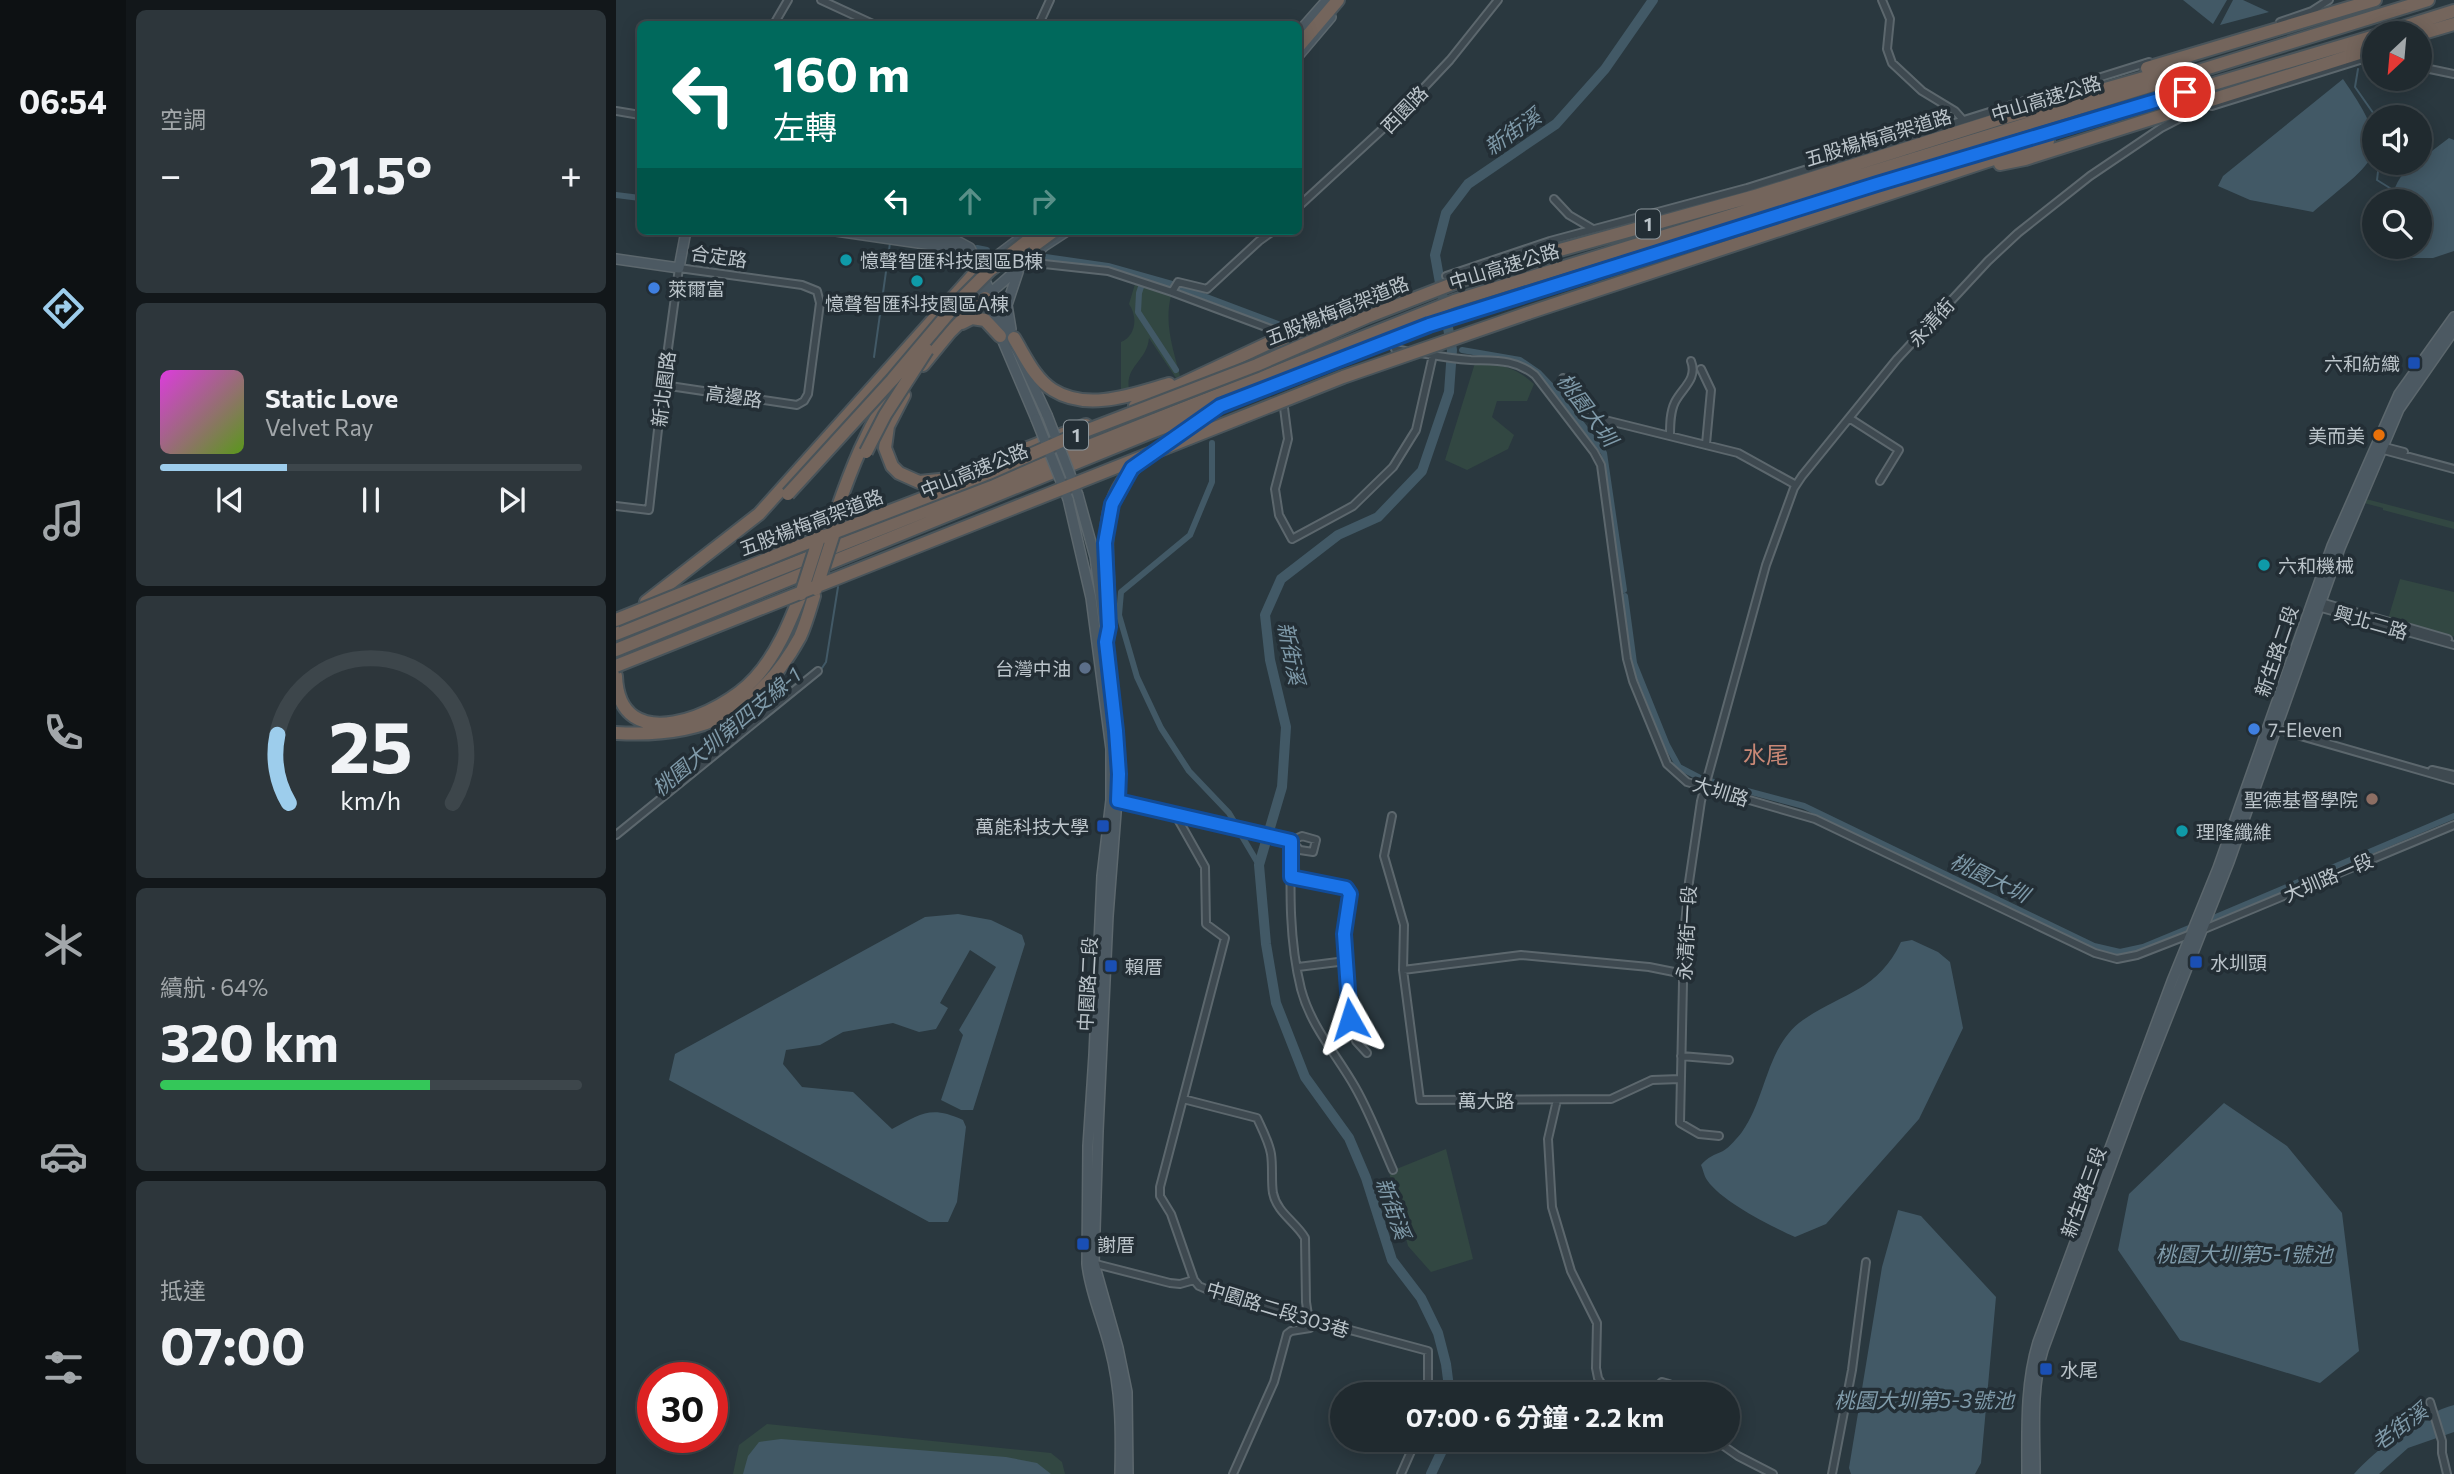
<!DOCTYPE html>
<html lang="zh-TW">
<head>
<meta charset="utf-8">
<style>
  body { margin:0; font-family:Commissioner,"Noto Sans TC",sans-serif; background:#2d363b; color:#f1f3f6; height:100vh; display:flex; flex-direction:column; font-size:26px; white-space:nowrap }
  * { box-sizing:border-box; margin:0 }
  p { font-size:23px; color:#a2a7aa }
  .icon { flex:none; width:38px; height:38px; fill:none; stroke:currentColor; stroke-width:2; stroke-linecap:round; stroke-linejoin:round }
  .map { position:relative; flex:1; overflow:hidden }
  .sheet { display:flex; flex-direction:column; gap:10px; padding:10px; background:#12171a; width:490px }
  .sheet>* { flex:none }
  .guide { position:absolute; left:21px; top:21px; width:665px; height:214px; border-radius:10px; box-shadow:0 4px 18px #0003,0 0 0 2px #3d464b; background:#00695c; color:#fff; overflow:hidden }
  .needle { width:46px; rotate:206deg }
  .buttons { position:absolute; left:1746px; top:21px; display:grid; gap:14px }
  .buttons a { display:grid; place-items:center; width:70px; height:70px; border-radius:50%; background:#202a2f; box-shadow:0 4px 18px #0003,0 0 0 2px #3d464b; font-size:35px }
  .speed { position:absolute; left:21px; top:1362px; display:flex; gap:14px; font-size:35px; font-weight:700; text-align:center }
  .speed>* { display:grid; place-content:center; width:91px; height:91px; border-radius:50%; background:#202a2f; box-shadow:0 4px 18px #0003,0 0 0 2px #3d464b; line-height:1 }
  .speed .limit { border:10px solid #d22; background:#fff; color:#111 }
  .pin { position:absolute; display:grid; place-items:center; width:60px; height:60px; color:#fff; margin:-30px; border:4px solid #fff; border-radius:50%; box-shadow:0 2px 7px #0007 }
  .me { position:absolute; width:77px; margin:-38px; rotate:354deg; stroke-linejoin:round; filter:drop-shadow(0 0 5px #0008) }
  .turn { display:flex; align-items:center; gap:24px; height:147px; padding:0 21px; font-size:32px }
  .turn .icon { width:91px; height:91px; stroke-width:2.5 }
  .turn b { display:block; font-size:49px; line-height:60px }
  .lanes { display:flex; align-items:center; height:66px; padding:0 21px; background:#0003; justify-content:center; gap:35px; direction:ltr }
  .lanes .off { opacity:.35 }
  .big { font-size:52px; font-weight:700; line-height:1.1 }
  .sheet .widget { flex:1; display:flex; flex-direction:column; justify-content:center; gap:10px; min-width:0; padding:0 24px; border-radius:10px; background:#2d363b }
  .sheet .dial { align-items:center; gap:0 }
  .dial svg { height:182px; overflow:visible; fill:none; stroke:#3d464b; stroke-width:7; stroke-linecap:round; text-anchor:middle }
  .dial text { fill:#f1f3f6; stroke:none }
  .song { display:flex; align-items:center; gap:21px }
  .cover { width:84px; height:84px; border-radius:10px; background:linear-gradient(135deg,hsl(300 70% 55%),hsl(90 70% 35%)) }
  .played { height:7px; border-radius:4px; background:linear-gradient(90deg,#9dcdec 30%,#3d464b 30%) }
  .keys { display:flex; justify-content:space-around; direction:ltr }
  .heat { display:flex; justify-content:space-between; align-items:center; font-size:38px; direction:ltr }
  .charge { height:10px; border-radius:5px; background:linear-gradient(90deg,#34c759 64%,#3d464b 0) }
  .trip { position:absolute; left:714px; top:1382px; width:410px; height:70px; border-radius:35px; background:#202a2f; box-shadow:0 4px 18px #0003,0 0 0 2px #3d464b; font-weight:700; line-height:70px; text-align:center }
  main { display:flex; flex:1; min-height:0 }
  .menu { display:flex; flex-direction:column; width:126px; justify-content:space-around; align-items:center; background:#0d1113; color:#a2a7aa }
  .menu .icon { width:49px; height:49px }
  .menu .active { color:#9dcdec }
  .menu b { font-size:32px; color:#f1f3f6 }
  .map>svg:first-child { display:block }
  .green { fill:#324742 }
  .water { fill:#425966 }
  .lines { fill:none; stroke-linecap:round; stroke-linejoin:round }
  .stream { stroke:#425966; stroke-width:2 }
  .canal { stroke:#425966; stroke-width:6 }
  .river { stroke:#425966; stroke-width:10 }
  .street-casing { stroke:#5c676d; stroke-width:10 }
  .secondary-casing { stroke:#5c676d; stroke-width:12 }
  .highway-casing { stroke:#49545a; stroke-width:16 }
  .street { stroke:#3e4950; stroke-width:6 }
  .secondary { stroke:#4c5962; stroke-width:9 }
  .highway { stroke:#74655c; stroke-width:12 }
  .secondary-bridge-casing { stroke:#5c676d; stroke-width:12; stroke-linecap:butt }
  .highway-bridge-casing { stroke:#49545a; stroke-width:16; stroke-linecap:butt }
  .secondary-bridge { stroke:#4c5962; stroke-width:9 }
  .highway-bridge { stroke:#74655c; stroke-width:12 }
  .route-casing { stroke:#114b97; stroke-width:18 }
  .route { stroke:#1a73e8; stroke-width:12 }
  .culture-dot { fill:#0f9aa8; stroke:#232e35; stroke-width:2.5 }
  .shop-dot { fill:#3f7fe0; stroke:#232e35; stroke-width:2.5 }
  .transit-dot { fill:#1a4fb4; stroke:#232e35; stroke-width:2.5 }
  .food-dot { fill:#e8710a; stroke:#232e35; stroke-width:2.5 }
  .service-dot { fill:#5c6f8a; stroke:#232e35; stroke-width:2.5 }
  .education-dot { fill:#8d6e63; stroke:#232e35; stroke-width:2.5 }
  .labels { text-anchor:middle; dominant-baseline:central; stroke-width:7; stroke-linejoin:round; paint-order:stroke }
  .shield { fill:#232e35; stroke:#8d979d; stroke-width:2 }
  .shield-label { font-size:18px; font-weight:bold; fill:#bbc4ca }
  .street-label { font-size:19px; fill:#bbc4ca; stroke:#232e35 }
  .poi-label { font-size:19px; fill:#bbc4ca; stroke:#232e35; text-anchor:start }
  .water-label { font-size:21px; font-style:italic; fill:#7f9aa9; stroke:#232e35 }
  .quarter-label { font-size:23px; fill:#c98876; stroke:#232e35 }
</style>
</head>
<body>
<main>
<nav class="menu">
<b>06:54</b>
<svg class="icon active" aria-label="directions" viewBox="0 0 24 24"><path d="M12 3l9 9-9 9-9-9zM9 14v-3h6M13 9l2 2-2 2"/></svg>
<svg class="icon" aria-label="music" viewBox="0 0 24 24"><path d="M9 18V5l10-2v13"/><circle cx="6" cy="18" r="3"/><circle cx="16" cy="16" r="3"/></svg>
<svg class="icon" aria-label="phone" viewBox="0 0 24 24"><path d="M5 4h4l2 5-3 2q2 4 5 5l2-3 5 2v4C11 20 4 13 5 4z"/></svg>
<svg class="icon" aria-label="climate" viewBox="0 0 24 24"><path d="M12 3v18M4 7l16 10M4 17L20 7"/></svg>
<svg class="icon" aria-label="car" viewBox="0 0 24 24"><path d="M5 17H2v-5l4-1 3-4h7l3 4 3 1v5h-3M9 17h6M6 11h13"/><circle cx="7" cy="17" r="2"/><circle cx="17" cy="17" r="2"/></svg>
<svg class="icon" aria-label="filters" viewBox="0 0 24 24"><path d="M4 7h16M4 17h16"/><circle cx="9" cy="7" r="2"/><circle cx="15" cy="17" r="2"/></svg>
</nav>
<section class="sheet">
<div class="widget"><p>空調</p>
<div class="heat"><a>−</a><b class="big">21.5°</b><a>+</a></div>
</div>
<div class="widget">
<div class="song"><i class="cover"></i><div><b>Static Love</b><p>Velvet Ray</p></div></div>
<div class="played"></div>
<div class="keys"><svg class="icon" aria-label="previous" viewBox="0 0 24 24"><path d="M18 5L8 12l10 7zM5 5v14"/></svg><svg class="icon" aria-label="pause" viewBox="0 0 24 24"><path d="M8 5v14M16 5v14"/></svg><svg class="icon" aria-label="next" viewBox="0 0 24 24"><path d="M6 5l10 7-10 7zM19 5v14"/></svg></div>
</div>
<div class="widget dial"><svg viewBox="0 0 100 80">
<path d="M14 69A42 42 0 1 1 86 69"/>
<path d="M14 69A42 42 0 0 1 9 39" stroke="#9dcdec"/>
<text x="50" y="56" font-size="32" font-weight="700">25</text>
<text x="50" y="72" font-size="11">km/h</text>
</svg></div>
<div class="widget"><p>續航 · 64%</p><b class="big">320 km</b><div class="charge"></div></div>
<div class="widget"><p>抵達</p><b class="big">07:00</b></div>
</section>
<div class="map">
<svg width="1838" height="1474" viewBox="0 0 1838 1474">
  <rect width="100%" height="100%" fill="#2a383f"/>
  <path class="green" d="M519 284 555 296C548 323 557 349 564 376L560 378 533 338C531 361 509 366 513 389L505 390V342C520 336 522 317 513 304Z
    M859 363C886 365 898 366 918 384L911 401H881L876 417 898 435 892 449 851 470 829 460Z
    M1750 499 1838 522V529L1767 510V508L1748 503Z
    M1784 579 1838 592V636L1834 637 1772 619Z
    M830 1149 857 1259 815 1272 792 1246 773 1172Z
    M151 1424 435 1453 446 1462 449 1474H117L123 1445Z"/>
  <path class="water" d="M1567 0H1611L1597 24Z
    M1617 0H1627L1653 12 1604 25Z
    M1727 79C1781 157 1761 157 1697 212L1634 200 1602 186 1607 176Z
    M1833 138 1838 140V251L1817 258H1780L1776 254 1775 247H1804V201H1776C1778 183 1787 169 1804 163V160Z
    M342 914 375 920 406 935 409 944 357 1110H345L325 1100 347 1035 343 1030 380 967 354 950 324 1003 332 1008 320 1029 303 1032 277 1023 227 1032 204 1045 170 1050 167 1064 186 1087 237 1092 276 1129C305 1114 314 1105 347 1120L350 1127 341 1202 332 1222H313L53 1080 59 1054 309 917Z
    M1296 940 1322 952 1334 962 1347 1028 1303 1119 1210 1224 1179 1237C1155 1226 1106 1202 1091 1180 1088 1176 1087 1169 1085 1165 1092 1157 1098 1155 1107 1151 1114 1147 1121 1138 1126 1132 1151 1097 1150 1046 1187 1020 1226 993 1262 991 1285 942Z
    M1608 1103 1671 1146 1726 1213 1743 1351 1704 1383 1564 1340 1502 1250 1513 1194Z
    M1282 1210 1305 1216 1380 1297 1365 1463 1359 1474H1235L1233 1468 1266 1267Z
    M1838 1405V1432L1792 1448 1763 1474H1738C1758 1451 1808 1412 1838 1405Z
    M165 1439 390 1457 421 1463 435 1474H127L132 1456 143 1442Z"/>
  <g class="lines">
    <path class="stream" d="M1742 69 1739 87 1760 117
      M1763 163 1761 180 1777 190
      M258 357 274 243
      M204 671 210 662 222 587
      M31 814 106 753
      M0 839 24 819"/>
    <path class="canal" d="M0 195 24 198
      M361 248 371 250
      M423 256 492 266 556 284 678 330
      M528 278 523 293 522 312 560 370
      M846 350 904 360 923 373 942 393 988 453 1008 590
      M596 443V482L574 535 505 592 503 615 521 677 545 728 573 771 613 813 619 823
      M1009 596 1018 663 1051 745 1063 767 1086 779 1188 806 1478 946 1504 952 1527 947 1578 926
      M624 833 643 865
      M1588 922 1838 816"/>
    <path class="river" d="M834 1395 830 1364 822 1333 805 1298 776 1260 750 1178 733 1138 689 1077 660 1003 650 944 643 865 666 787 670 727 654 660 649 615 665 579 722 535 762 517 806 471 833 392 836 350 819 255 830 213 852 184 940 124 989 69 1037 0
      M815 1474 831 1440"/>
    <g class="street-casing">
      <path id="street" d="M205 0 257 24
        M1266 0 1274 19 1271 49 1276 63 1306 91 1339 111 1347 120
        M1664 22 1696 11 1713 0
        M158 24 172 0
        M423 24 434 0
        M1804 67 1838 74
        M1596 106 1744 60 1759 59
        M0 111 24 115
        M938 199 953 215 977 229
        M682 207 784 113 834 60 882 0
        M410 262 492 271 556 292 671 335
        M830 276 934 241 1131 188 1533 62
        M556 292 562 282 591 289 643 241 657 231
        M779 349 794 352
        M805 353C821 356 839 359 855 360 880 361 899 359 919 375L978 452 985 465 1011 659 1017 681 1051 764 1071 782 1199 819 1479 953 1501 959 1521 955 1575 934
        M1085 369 1095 390 1090 444
        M947 378 968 407 981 418 1122 453 1180 485
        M667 400 672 439 659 489 663 515 676 539 737 506 777 467 800 430 817 355
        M1233 418 1283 450 1264 481
        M1054 436C1054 425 1054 412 1059 402 1066 388 1082 379 1075 361
        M1765 446 1788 452
        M1764 449 1838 469
        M0 506 33 510 47 385 63 268 186 285 201 291 204 303 192 394 188 401 181 405 47 385
        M1701 601 1832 639
        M1702 607 1838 645
        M1657 728 1838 780
        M1816 770 1838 775
        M500 801 675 841
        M559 814 589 867 590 924 609 938 544 1187V1196L555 1214 578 1280 583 1286 604 1295 812 1351V1395
        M776 816 768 856 788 925 787 970 804 1100 995 1099 1036 1080 1064 1079
        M0 835 202 671
        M686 836 700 840 697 852 684 850 675 841Z
        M675 841C674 891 673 941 685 989 695 1027 721 1055 739 1087 754 1113 765 1143 777 1170
        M675 877 730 888 734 894 728 935 732 1000 740 1041 751 1053
        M1586 930 1838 825
        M682 967 730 961
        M787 970 905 955 1033 967 1068 974
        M1065 1056 1113 1060
        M567 1099 641 1118C646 1129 653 1142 655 1154 657 1167 655 1181 657 1193 661 1213 680 1222 689 1238L690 1302 694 1328 675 1331 671 1334 658 1382 617 1474
        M941 1100 932 1139 936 1207 955 1271 981 1323 980 1368 982 1378 992 1395
        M1103 1136 1083 1134 1064 1123 1068 936 1073 882 1085 801 1150 565 1178 488 1186 476 1281 359 1372 261 1402 233 1474 176 1545 128 1576 112
        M476 1263 554 1283 564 1284 578 1280
        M1032 1395 1046 1382 1053 1384 1068 1395
        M1814 1402 1826 1441V1453L1831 1474
        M1099 1440 1122 1456 1157 1474
        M785 1474 800 1440
        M1216 1474 1236 1370 1250 1262"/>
    </g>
    <g class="secondary-casing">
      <path id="secondary" d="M682 33 711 0
        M682 56 715 17
        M220 231 337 248 349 252 420 419
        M272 231 341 241 354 248 431 415
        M0 259 63 268 70 231
        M362 270 414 231
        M372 295 428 246 451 231
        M395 329 391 305 402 272
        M462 495 479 557 488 624
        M452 499 475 598 495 749V800L486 876 478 1055 472 1146 471 1264C474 1293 487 1320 494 1349 505 1390 505 1431 504 1474
        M489 638 503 774 492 916 482 1131 478 1263 502 1348 511 1392 512 1474
        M1411 1474C1411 1429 1409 1385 1422 1342L1556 981 1602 868 1716 546 1783 394 1838 317
        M1419 1474C1419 1433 1415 1389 1427 1350L1522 1092 1613 862 1724 548 1783 409 1838 330"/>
    </g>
    <g class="highway-casing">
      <path id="highway" d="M1768 33 1838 11
        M1804 34 1838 24
        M682 47 722 0
        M1531 68 1759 0
        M1384 164 1409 159 1759 48
        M922 256 1142 195 1380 120 1563 68
        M912 313 1432 141
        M346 323 356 318 369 320 384 336
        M398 338C409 356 419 379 437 390 472 412 518 394 553 384
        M307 365 334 332 369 298
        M288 395 272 426 269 448 276 466 283 473 303 482 333 479 470 425
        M519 406 655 342 710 332
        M546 447 588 417
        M213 533C232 476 252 421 289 373
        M30 602 143 514 358 274
        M0 634 838 301 1812 0
        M490 642C502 579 465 504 531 457
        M0 650 533 433 813 325 1261 184 1759 36
        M0 676C3 759 105 716 139 678 161 654 173 624 185 594
        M0 733C85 738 142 714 184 637 190 624 194 609 198 596"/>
    </g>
    <use href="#street" class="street"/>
    <use href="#secondary" class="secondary"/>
    <use href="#highway" class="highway"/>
    <g class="secondary-bridge-casing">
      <path id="secondary-bridge" d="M431 415 462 495
        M420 419 452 499"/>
    </g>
    <g class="highway-bridge-casing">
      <path id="highway-bridge" d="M419 245 438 231
        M250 452 269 415 311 350
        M172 494 276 380 342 302 373 271 424 231
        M200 589 219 530
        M185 594 204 535
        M0 620 183 546 373 473 464 433 641 365 751 317 862 274 922 256
        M0 666 727 377 912 313"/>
    </g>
    <use href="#secondary-bridge" class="secondary-bridge"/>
    <use href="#highway-bridge" class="highway-bridge"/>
  </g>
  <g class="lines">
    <g class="route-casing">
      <path id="route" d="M734 1019 728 934 734 894 730 888 675 877V841L502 801 503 774 500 731 490 642 493 627 489 543 496 504 516 468 604 406 813 325 1261 184 1569 92"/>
    </g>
    <use href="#route" class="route"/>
  </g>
  <g class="culture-dot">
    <circle cx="230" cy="260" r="7"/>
    <circle cx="301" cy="281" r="7"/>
    <circle cx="1648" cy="565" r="7"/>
    <circle cx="1566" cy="831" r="7"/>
  </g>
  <g class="shop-dot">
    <circle cx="38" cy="288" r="7"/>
    <circle cx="1638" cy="729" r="7"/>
  </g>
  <g class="transit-dot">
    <rect x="1791" y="356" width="14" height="14" rx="3.5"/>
    <rect x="480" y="819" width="14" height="14" rx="3.5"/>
    <rect x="1573" y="955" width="14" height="14" rx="3.5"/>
    <rect x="488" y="959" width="14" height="14" rx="3.5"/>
    <rect x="460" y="1237" width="14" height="14" rx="3.5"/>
    <rect x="1423" y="1362" width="14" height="14" rx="3.5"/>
  </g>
  <circle class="food-dot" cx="1763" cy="435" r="7"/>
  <circle class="service-dot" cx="469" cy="668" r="7"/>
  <circle class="education-dot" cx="1756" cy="799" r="7"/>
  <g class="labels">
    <g class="shield">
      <rect x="1020" y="209.5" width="24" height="29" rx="5"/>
      <rect x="448" y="420.5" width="24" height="29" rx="5"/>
    </g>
    <g class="shield-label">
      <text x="1032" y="224">1</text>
      <text x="460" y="435">1</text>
    </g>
    <g class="street-label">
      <text transform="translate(1430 98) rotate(-17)">中山高速公路</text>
      <text transform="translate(788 109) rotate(-46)">西園路</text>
      <text transform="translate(1262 137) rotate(-17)">五股楊梅高架道路</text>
      <text transform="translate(103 256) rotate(8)">合定路</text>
      <text transform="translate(888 266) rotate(-17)">中山高速公路</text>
      <text transform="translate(721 310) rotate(-22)">五股楊梅高架道路</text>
      <text transform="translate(1315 322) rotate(-48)">永清街</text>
      <text transform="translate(47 389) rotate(-83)">新北園路</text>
      <text transform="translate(118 396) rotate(8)">高邊路</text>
      <text transform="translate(358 470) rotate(-22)">中山高速公路</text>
      <text transform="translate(195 522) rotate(-21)">五股楊梅高架道路</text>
      <text transform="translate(1755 622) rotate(16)">興北二路</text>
      <text transform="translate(1660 651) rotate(-71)">新生路二段</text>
      <text transform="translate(1105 791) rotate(17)">大圳路</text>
      <text transform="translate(1712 877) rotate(-23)">大圳路一段</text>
      <text transform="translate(1070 933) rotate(-87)">永清街一段</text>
      <text transform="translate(471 984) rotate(-87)">中園路二段</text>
      <text x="870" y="1100">萬大路</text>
      <text transform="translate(1467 1192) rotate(-70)">新生路三段</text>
      <text transform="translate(662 1309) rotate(17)">中園路二段303巷</text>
    </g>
    <g class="poi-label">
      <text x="244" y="260">憶聲智匯科技園區B棟</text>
      <text x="52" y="288">萊爾富</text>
      <text x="301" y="303" text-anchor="middle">憶聲智匯科技園區A棟</text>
      <text x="1784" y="363" text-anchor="end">六和紡織</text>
      <text x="1749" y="435" text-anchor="end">美而美</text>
      <text x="1662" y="565">六和機械</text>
      <text x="455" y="668" text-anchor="end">台灣中油</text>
      <text x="1652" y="729">7-Eleven</text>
      <text x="1742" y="799" text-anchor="end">聖德基督學院</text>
      <text x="473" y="826" text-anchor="end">萬能科技大學</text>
      <text x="1580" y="831">理隆纖維</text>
      <text x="1594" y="962">水圳頭</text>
      <text x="509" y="966">賴厝</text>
      <text x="481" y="1244">謝厝</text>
      <text x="1444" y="1369">水尾</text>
    </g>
    <g class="water-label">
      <text transform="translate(896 131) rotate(-35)">新街溪</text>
      <text transform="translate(972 409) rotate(53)">桃園大圳</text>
      <text transform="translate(676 653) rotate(79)">新街溪</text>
      <text transform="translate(110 731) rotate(-40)">桃園大圳第四支線-1</text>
      <text transform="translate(1374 877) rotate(26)">桃園大圳</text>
      <text transform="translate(778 1208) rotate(71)">新街溪</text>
      <text x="1628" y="1253">桃園大圳第5-1號池</text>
      <text x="1308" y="1399">桃園大圳第5-3號池</text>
      <text transform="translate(1783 1426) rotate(-36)">老街溪</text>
    </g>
    <g class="quarter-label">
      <text x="1150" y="754">水尾</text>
    </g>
  </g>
</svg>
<div class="buttons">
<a><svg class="needle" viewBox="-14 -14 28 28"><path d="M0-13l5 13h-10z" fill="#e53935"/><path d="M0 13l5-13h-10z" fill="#a2a7aa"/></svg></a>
<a><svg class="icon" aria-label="sound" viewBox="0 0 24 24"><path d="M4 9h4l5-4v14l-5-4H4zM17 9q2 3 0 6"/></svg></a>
<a><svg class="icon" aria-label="search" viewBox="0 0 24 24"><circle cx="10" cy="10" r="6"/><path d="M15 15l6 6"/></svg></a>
</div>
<div class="speed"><div class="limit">30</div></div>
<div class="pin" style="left:1569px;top:92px;background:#d93025"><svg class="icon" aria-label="arrive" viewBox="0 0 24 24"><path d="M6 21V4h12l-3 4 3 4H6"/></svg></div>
<svg class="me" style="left:734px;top:1019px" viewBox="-20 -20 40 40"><path d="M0-17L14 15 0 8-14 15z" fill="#1a73e8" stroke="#fff" stroke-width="4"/></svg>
<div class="trip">07:00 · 6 分鐘 · 2.2 km</div>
<div class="guide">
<div class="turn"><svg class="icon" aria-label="left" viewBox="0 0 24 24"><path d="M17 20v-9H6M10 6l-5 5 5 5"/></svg><div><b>160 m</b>左轉</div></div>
<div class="lanes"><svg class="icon" aria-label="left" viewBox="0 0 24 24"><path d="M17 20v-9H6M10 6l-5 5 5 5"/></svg><svg class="icon off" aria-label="ahead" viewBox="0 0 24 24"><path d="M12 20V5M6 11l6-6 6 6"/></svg><svg class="icon off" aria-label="right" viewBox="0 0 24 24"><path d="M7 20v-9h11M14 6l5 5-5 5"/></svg></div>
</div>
</div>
</main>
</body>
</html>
